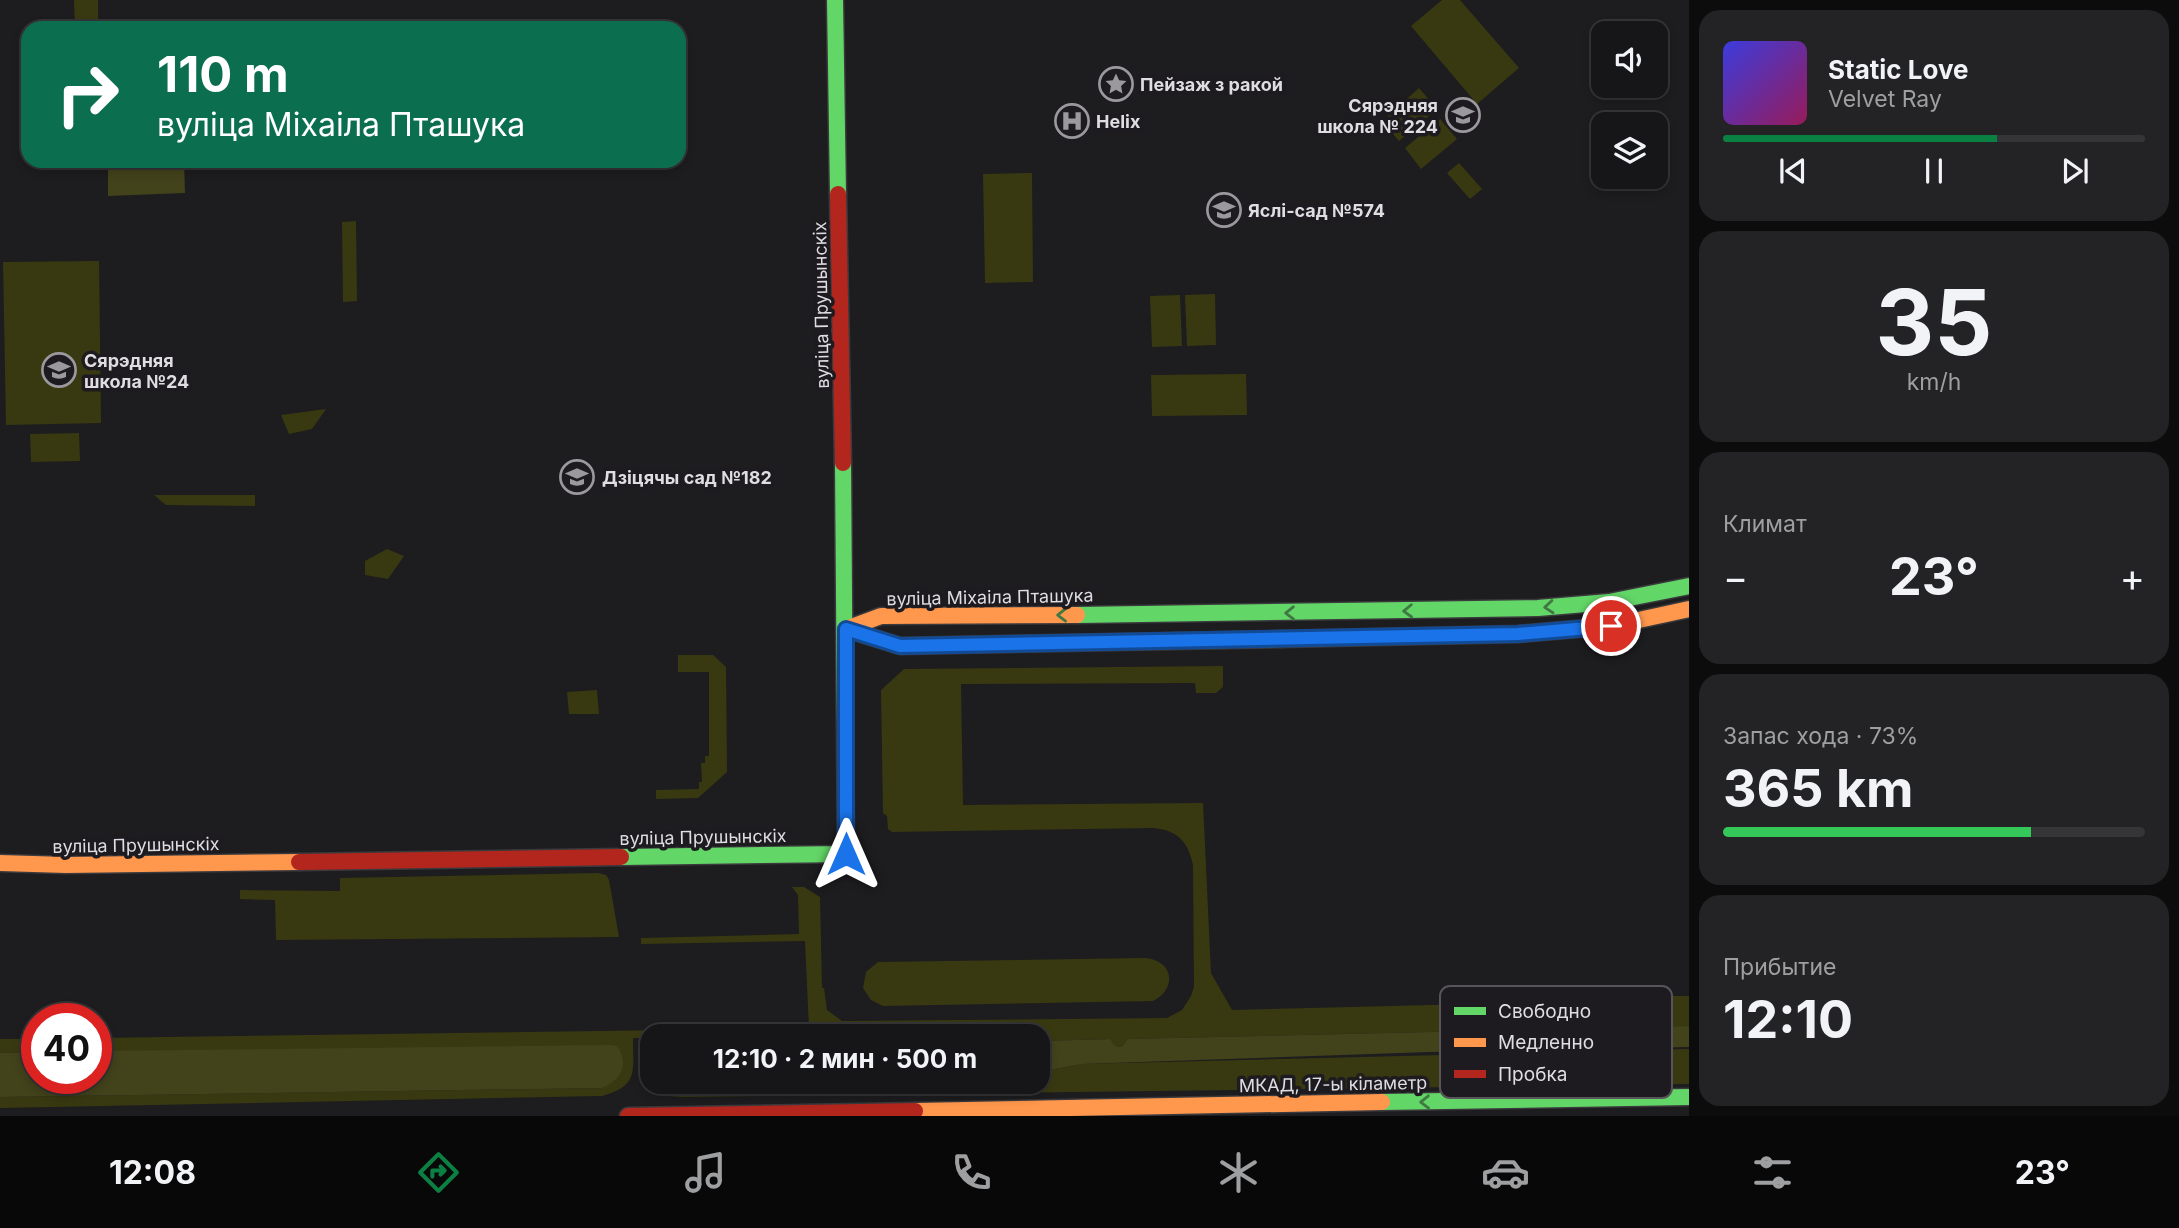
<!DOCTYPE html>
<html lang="ru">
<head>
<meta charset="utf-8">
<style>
  body { margin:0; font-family:Inter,sans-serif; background:#232224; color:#f1f3f6; height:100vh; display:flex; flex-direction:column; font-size:26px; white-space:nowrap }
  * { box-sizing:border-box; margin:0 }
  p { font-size:23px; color:#9e9fa1 }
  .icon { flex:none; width:38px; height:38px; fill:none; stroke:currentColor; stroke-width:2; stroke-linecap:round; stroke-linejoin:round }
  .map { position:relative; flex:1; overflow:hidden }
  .panel { display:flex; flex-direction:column; gap:10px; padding:10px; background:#0c0c0d; width:490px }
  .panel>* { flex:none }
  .guide { position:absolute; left:21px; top:21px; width:665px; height:147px; border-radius:21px; box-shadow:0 4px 10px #0003,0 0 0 2px #353436; background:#0b6e4f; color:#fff; overflow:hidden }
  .controls { position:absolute; left:1591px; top:21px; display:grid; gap:14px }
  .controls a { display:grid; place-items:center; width:77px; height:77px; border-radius:14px; background:#161517; box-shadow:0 4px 10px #0003,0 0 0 2px #353436; font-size:35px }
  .speed { position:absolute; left:21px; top:1003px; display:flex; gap:14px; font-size:35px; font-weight:700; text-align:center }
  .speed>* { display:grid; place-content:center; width:91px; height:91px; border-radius:50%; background:#161517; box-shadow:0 4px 10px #0003,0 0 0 2px #353436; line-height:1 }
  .speed .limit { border:10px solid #d22; background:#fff; color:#111 }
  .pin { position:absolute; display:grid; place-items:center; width:60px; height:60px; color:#fff; margin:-30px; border:4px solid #fff; border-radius:50%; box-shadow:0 2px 7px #0007 }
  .me { position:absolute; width:77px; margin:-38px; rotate:0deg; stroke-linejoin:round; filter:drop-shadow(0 0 5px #0008) }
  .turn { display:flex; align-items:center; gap:24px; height:147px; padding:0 21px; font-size:32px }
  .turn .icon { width:91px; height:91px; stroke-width:2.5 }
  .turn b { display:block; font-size:49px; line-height:60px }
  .big { font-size:52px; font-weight:700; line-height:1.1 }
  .panel .widget { flex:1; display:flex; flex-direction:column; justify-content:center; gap:10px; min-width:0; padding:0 24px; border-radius:21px; background:#232224 }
  .panel .dial { align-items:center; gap:0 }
  .dial b { font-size:91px; line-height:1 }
  .song { display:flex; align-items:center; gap:21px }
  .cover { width:84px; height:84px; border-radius:10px; background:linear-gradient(135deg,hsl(240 70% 55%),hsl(330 70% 35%)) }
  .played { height:7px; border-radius:4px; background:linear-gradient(90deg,#0b8043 65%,#353436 65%) }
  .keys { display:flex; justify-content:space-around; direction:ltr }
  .heat { display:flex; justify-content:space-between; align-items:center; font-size:38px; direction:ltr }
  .charge { height:10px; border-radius:5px; background:linear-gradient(90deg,#34c759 73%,#353436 0) }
  .trip { position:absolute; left:640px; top:1024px; width:410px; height:70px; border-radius:21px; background:#161517; box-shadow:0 4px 10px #0003,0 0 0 2px #353436; font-weight:700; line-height:70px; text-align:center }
  .menu { display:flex; height:112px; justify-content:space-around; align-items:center; background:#090809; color:#9e9fa1 }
  .menu .icon { width:49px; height:49px }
  .menu .on { color:#0b8043 }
  .menu b { font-size:32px; color:#f1f3f6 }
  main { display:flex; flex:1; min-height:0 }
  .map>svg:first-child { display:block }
  .green { fill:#393911 }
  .forest { fill:#42431b }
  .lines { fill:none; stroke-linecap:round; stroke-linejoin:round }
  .fast-casing { stroke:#3a393c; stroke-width:19 }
  .slow-casing { stroke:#3a393c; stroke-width:19 }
  .jam-casing { stroke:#3a393c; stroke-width:19 }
  .fast { stroke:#63d668; stroke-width:16 }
  .slow { stroke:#ff974d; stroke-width:16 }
  .jam { stroke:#b3261e; stroke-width:16 }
  .oneway { stroke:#407844 }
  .route-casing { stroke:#114b97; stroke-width:18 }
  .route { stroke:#1a73e8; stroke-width:12 }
  .labels { text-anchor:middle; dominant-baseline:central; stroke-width:7; stroke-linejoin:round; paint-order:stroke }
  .poi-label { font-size:18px; font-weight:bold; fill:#dfdde1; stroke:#1d1b20; text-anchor:start }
  .street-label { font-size:18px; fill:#dfdde1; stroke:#1d1b20 }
  .key { fill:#1d1b20; stroke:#57555a; stroke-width:2 }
  .key-label { font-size:19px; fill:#dfdde1 }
</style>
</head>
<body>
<main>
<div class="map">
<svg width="1689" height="1116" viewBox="0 0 1689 1116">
  <rect width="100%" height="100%" fill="#1d1c1f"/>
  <path class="green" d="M74 0H98V28H75Z
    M1442 0H1460L1519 68 1477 104 1411 26Z
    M1419 88 1437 109 1399 141 1382 121Z
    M1440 119 1457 139 1421 169 1405 148Z
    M1459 163 1482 189 1470 199 1447 173Z
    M1032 173 1033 282 985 283 983 174Z
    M356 221 357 301 343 302 342 222Z
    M99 261 101 423 6 425 3 262Z
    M1215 294 1216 345 1187 346 1185 295Z
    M1180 295 1182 346 1152 347 1150 296Z
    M1246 374 1247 415 1152 416 1151 375Z
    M326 409 312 429 289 434 281 415Z
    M79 433 80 461 31 462 30 434Z
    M154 495H255V506L166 505Z
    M387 549 404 556 388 579 365 575V561Z
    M678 655H713L726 667 727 772 698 798 656 799V790L699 789V782H702L701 763H705V756H709V672H678Z
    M1223 666V687L1216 693H1196L1195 683 961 684 963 805 1203 803 1211 973 1232 1010 1472 1004 1603 996H1689V1026L1129 1039 1122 1047 1114 1046 1109 1039 1038 1041V1036H653V1038H633C633 1072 639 1086 602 1096L0 1108V1097L601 1088 96 1051V1038L809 1028 805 941 641 944V938L799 934 798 895 792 887H804L820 897 822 988H824L827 1010 842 1021 1167 1018 1182 1010 1191 996 1194 987 1193 865C1188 841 1177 830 1153 828L892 832 888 829 887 816 883 813 881 690 904 669Z
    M597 690 599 714H569L567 692Z
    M598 873 606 875 609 880 619 937 276 940 275 900 240 899V890L340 891V878Z
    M1146 958C1174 961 1177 989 1153 1001L883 1006 871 1000 863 988 866 972 878 962Z
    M0 1039H37V1052L0 1053Z
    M1689 1049V1084L684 1097C657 1096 645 1094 640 1065 652 1089 672 1083 696 1082H1038V1069H1055L1082 1064Z"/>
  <path class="forest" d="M108 161H184L185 193 108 196Z
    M1689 1026V1047L1429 1052 1082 1064 1055 1069H1038V1041L1110 1039 1115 1046 1122 1047 1128 1039Z
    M608 1045 617 1046C630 1064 621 1081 601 1088L0 1097V1053L37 1052V1078H96V1051Z"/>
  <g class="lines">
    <g class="fast-casing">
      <path id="fast" d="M835 0 838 194
        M1077 615 1538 608 1609 602 1689 586
        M846 629 900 646 1281 639
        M621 857 846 854 843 463
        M1382 1102 1689 1097"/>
    </g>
    <g class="slow-casing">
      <path id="slow" d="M846 629 881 616 1077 615
        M1281 639 1518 634 1611 626 1689 609
        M0 863 66 865 299 862
        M915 1111 1382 1102"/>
    </g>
    <g class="jam-casing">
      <path id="jam" d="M838 194 843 463
        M299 862 621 857
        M628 1116 915 1111"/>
    </g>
    <use href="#fast" class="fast"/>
    <use href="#slow" class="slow"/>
    <use href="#jam" class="jam"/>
  </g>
  <defs><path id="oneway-chevron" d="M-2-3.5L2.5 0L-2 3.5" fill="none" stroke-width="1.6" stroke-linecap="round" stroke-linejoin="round" transform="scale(1.75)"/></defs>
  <g class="oneway">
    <use href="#oneway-chevron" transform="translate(1549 607) rotate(175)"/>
    <use href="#oneway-chevron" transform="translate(1408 611) rotate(178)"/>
    <use href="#oneway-chevron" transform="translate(1290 613) rotate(179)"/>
    <use href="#oneway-chevron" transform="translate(1062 615) rotate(179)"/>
    <use href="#oneway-chevron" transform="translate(1425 1102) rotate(179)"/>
  </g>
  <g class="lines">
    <g class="route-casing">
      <path id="route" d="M846 854V629L900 646 1518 634 1611 626"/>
    </g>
    <use href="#route" class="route"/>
  </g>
  <defs>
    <g id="sight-ring" transform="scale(1.75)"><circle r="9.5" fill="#1d1b20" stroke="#9b999d" stroke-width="1.5"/><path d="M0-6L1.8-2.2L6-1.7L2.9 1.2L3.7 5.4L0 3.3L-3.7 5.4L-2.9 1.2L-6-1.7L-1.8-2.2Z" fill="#9b999d"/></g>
    <g id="school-ring" transform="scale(1.75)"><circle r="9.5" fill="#1d1b20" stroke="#9b999d" stroke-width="1.5"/><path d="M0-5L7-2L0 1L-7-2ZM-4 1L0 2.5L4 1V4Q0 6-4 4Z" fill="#9b999d"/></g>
    <g id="hospital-ring" transform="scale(1.75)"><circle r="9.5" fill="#1d1b20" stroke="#9b999d" stroke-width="1.5"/><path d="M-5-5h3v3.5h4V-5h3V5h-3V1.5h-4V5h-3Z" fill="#9b999d"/></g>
  </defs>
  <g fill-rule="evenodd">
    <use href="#sight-ring" x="1116" y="84"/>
    <use href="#school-ring" x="1463" y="115"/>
    <use href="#hospital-ring" x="1072" y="121"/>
    <use href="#school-ring" x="1224" y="210"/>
    <use href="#school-ring" x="59" y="370"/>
    <use href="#school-ring" x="577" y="477"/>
  </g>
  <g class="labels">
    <g class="poi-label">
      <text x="1140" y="84">Пейзаж з ракой</text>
      <text x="1438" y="105" text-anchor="end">Сярэдняя<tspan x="1438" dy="21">школа № 224</tspan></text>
      <text x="1096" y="121">Helix</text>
      <text x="1248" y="210">Яслі-сад №574</text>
      <text x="84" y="360">Сярэдняя<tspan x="84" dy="21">школа №24</tspan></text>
      <text x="602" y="477">Дзіцячы сад №182</text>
    </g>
    <g class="street-label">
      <text transform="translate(821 305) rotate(-91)">вуліца Прушынскіх</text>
      <text transform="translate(990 597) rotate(-1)">вуліца Міхаіла Пташука</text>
      <text transform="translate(703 837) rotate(-1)">вуліца Прушынскіх</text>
      <text transform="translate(136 845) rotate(-1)">вуліца Прушынскіх</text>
      <text transform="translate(1333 1084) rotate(-1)">МКАД, 17-ы кіламетр</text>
    </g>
  </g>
  <rect x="1440" y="986" width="232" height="112" rx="10" class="key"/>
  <rect x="1454" y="1007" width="32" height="8" fill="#63d668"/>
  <rect x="1454" y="1038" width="32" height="9" fill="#ff974d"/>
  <rect x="1454" y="1070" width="32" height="8" fill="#b3261e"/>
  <g class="key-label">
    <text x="1498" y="1018">Свободно</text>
    <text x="1498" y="1049">Медленно</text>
    <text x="1498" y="1081">Пробка</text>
  </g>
</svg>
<div class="controls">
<a><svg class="icon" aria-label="sound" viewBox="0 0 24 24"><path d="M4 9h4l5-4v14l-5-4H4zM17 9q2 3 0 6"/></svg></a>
<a><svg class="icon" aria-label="layers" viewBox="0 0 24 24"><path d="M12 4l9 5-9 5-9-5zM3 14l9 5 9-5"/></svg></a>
</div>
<div class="speed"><div class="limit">40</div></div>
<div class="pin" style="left:1611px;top:626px;background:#d93025"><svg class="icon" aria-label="arrive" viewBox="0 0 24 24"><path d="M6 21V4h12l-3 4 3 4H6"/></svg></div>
<svg class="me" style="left:846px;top:854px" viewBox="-20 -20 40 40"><path d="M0-17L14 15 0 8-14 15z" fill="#1a73e8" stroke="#fff" stroke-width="4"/></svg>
<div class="trip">12:10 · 2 мин · 500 m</div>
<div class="guide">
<div class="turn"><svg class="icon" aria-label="right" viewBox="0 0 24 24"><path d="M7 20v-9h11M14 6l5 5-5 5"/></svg><div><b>110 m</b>вуліца Міхаіла Пташука</div></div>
</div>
</div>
<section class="panel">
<div class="widget">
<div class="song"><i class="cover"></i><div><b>Static Love</b><p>Velvet Ray</p></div></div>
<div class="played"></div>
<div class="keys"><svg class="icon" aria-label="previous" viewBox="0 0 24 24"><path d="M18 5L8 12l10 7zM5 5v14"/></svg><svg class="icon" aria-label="pause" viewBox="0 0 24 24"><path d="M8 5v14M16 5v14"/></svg><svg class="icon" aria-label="next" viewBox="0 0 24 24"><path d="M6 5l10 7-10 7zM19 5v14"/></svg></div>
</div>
<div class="widget dial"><b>35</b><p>km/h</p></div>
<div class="widget"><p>Климат</p>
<div class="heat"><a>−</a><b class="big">23°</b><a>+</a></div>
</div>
<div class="widget"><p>Запас хода · 73%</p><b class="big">365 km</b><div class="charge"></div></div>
<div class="widget"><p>Прибытие</p><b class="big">12:10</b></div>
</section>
</main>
<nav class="menu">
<b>12:08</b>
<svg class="icon on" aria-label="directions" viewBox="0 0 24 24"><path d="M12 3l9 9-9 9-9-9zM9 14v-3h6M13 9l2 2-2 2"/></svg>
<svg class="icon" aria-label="music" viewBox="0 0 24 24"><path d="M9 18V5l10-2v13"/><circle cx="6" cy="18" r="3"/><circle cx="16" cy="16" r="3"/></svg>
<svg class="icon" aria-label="phone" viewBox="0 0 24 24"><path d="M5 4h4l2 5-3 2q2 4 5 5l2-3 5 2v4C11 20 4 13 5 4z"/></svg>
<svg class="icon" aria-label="climate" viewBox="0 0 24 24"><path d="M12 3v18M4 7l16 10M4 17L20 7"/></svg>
<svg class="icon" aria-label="car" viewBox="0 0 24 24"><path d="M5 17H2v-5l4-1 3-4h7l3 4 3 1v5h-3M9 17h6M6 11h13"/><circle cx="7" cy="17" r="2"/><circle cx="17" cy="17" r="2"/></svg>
<svg class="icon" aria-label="filters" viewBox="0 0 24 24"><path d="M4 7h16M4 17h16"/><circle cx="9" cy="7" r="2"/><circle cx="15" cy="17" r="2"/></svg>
<b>23°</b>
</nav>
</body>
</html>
